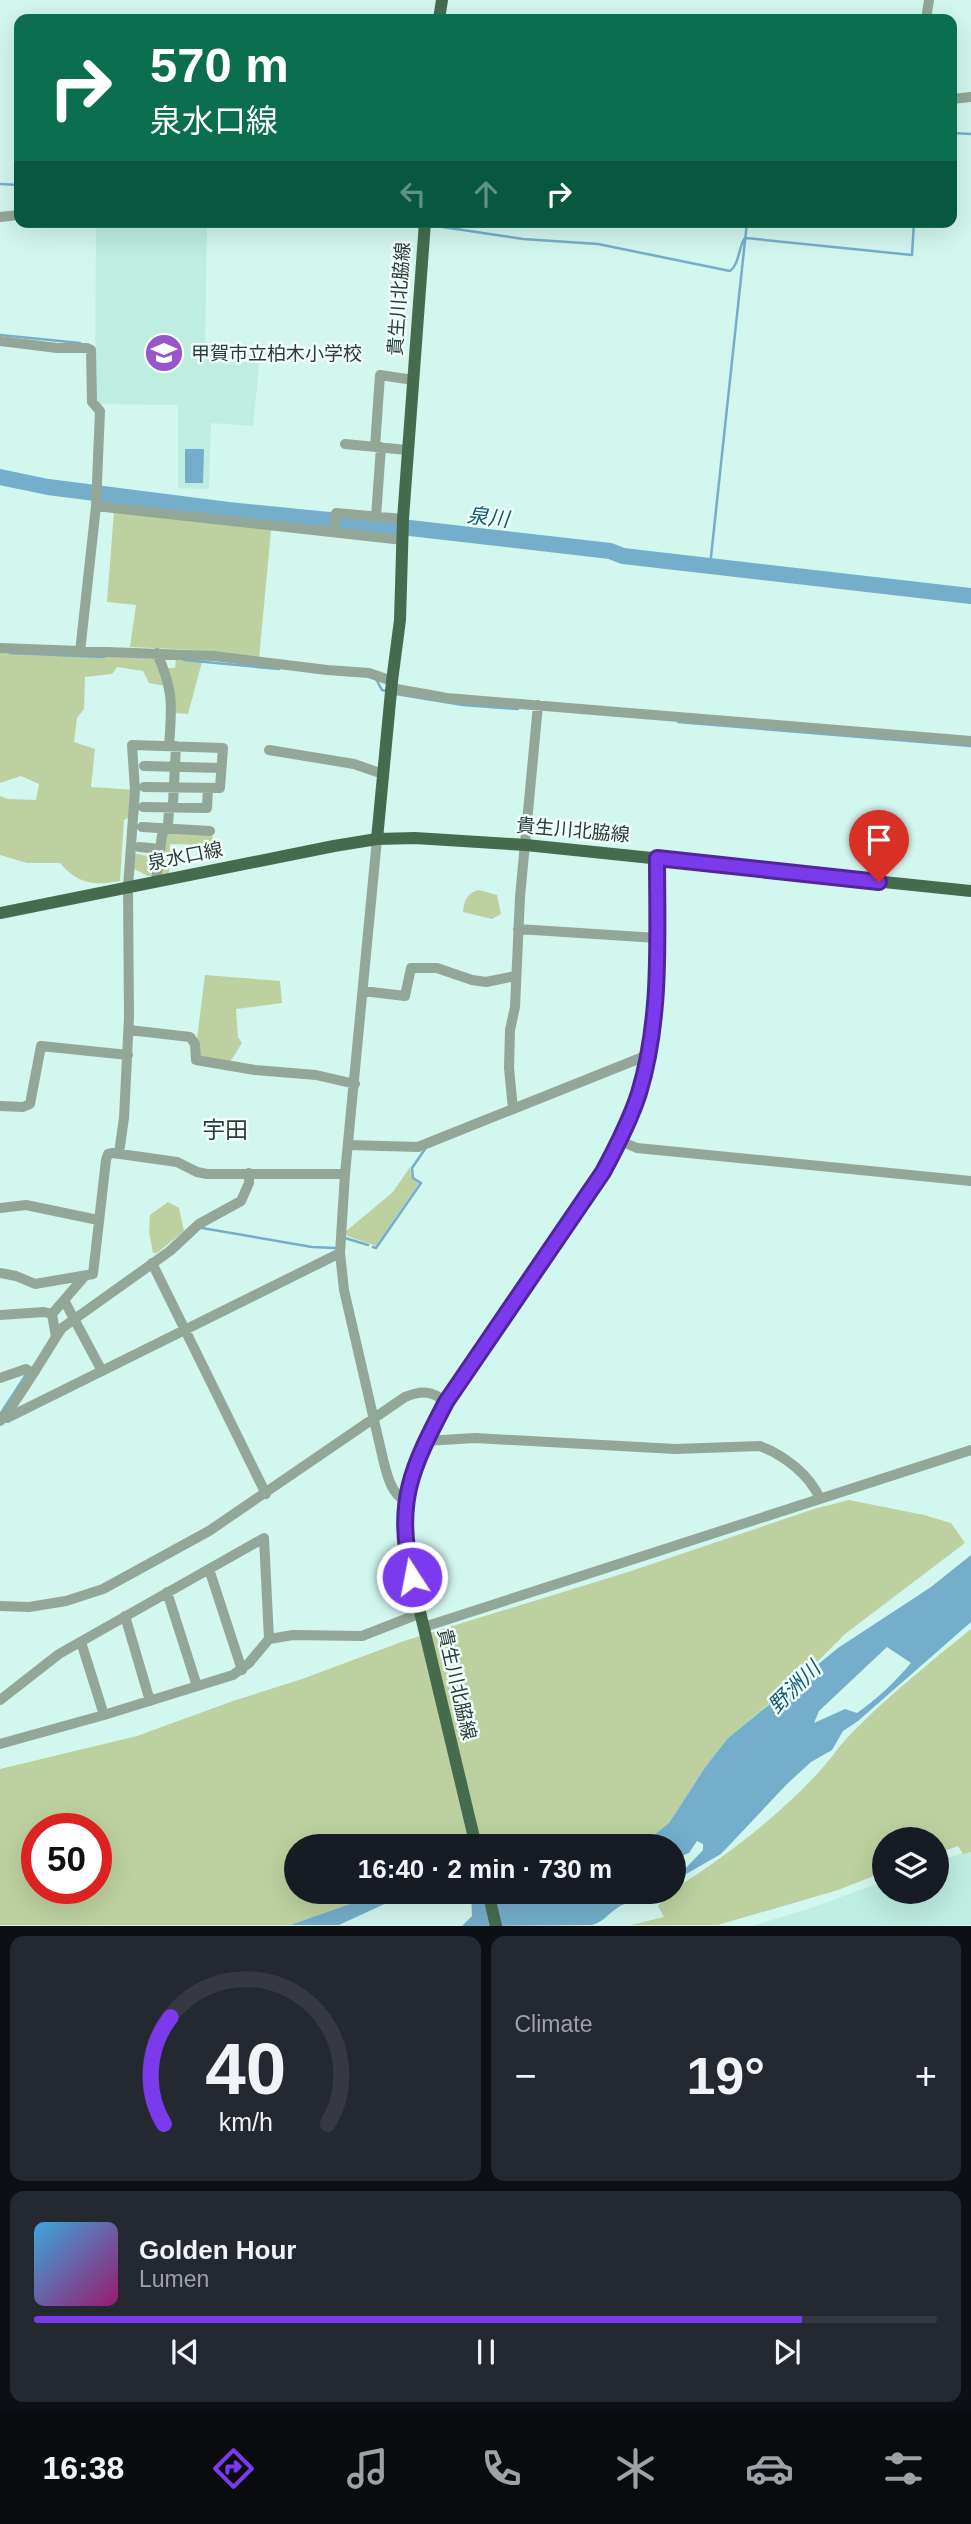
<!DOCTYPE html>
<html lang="en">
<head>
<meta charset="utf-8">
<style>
  body { margin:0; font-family:Arial,"Noto Sans JP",sans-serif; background:#242831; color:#f1f3f6; height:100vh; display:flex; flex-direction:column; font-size:26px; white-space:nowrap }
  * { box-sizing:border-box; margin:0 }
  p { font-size:23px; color:#9ea1a6 }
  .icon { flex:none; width:38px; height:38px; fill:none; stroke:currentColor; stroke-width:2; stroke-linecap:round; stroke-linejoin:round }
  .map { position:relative; height:1926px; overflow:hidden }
  .details { display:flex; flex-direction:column; gap:10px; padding:10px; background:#0d0f14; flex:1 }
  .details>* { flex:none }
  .banner { position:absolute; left:14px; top:14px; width:943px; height:214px; border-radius:14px; box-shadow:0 7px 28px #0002; background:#0b6e4f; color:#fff; overflow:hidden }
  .tools { position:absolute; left:872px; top:1827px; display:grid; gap:14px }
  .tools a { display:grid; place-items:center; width:77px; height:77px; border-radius:50%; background:#171b24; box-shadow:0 7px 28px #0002; font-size:35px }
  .speed { position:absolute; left:21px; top:1813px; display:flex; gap:14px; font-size:35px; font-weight:700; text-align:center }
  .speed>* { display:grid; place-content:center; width:91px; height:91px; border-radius:50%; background:#171b24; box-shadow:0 7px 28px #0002; line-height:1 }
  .speed .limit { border:10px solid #d22; background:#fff; color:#111 }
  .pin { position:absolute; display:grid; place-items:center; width:60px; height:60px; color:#fff; margin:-72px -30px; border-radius:50% 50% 50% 0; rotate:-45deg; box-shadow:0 0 7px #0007 }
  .pin .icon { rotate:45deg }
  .me { position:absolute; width:77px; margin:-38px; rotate:349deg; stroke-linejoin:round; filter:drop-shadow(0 0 5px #0008) }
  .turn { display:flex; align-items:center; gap:24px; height:147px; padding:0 21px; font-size:32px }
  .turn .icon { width:91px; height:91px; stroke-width:2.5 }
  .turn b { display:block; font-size:49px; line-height:60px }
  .lanes { display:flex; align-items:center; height:66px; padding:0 21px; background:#0003; justify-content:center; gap:35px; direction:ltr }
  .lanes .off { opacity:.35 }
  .big { font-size:52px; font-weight:600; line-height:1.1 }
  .details .tile { flex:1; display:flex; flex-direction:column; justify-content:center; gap:10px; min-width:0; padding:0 24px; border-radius:14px; background:#242831 }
  .details .dial { align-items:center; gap:0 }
  .dial svg { height:182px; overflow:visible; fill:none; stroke:#363941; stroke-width:7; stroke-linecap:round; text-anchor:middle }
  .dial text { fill:#f1f3f6; stroke:none }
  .song { display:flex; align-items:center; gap:21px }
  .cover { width:84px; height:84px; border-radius:10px; background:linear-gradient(135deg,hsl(200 70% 55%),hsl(320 70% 35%)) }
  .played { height:7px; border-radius:4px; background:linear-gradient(90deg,#7c3aed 85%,#363941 85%) }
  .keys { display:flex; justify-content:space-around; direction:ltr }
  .heat { display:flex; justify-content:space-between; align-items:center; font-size:38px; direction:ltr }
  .details .tiles { flex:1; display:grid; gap:10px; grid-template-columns:1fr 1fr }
  .tile:last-child { grid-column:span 2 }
  .trip { position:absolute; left:284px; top:1834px; width:402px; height:70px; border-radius:35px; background:#171b24; box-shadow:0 7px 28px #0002; font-weight:600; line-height:70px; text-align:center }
  .tab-bar { display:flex; height:112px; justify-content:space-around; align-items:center; background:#090b0e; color:#9ea1a6 }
  .tab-bar .icon { width:49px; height:49px }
  .tab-bar .selected { color:#7c3aed }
  .tab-bar b { font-size:32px; color:#f1f3f6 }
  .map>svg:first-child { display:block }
  .built { fill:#beede1 }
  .green { fill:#bdd1a0; fill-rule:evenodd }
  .water { fill:#74aeca; fill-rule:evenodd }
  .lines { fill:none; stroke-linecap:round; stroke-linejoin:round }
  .stream { stroke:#74aeca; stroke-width:2.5 }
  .river { stroke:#74aeca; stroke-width:16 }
  .minor { stroke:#92a797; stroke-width:10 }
  .major { stroke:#466c50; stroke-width:12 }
  .route-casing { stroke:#51269a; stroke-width:18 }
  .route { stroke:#7c3aed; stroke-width:12 }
  .labels { text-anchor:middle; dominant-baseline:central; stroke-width:5; stroke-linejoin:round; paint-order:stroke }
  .street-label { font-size:19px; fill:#2d3c38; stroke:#f0fffb }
  .poi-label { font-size:19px; fill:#2d3c38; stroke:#f0fffb; text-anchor:start }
  .water-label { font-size:21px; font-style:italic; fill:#115b78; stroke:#f0fffb }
  .quarter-label { font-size:23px; fill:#2d3c38; stroke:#f0fffb }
</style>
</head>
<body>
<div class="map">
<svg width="971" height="1926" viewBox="0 0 971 1926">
  <rect width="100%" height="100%" fill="#d2f7ee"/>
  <path class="built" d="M96 222H207L205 348 260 357 253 426 211 423 209 489 178 488V405L99 404 95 399Z
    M971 1850V1925L752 1926 814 1907 884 1881V1892H936V1862Z"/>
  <path class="green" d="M114 511 271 530 259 659 195 650 130 647 136 605 107 602Z
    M0 653 153 657 160 668H175L176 659 202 662 188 714 173 713 165 686 149 683 143 671 117 667 112 674 85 677 84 709 77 718 74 742 95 749 91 787 138 790 139 813 124 820 120 881C93 886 78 884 60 863H27L0 855V796L8 799 36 800 39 784 21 776 0 783Z
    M180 833 212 835 215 845 170 844 169 875 148 876 132 868 133 853 151 857 160 834Z
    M479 890 497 895 501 914 492 919 463 912C464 900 467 893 479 890Z
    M205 975 280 981 282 1003 236 1009 238 1037 242 1043 230 1062 200 1056 197 1039Z
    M410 1167 412 1178 419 1183 376 1246 347 1236 345 1232 393 1192Z
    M168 1202 179 1208 184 1231 157 1253H153L149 1232 150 1215Z
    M849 1500 924 1515 951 1523 965 1543 845 1634 810 1669 728 1738 706 1766 669 1823 654 1835 653 1846H296V1892H384L290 1925H0V1769L137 1736 233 1701 302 1679 404 1641 628 1572 814 1509ZM37 1829H96V1888H37Z
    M971 1629V1852L963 1854 958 1846 936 1854V1839H884V1872L838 1890 718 1925H631L664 1917 658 1906 671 1892H674V1889C726 1857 777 1817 819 1772 829 1761 837 1749 846 1739 884 1699 928 1664 971 1629Z"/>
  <path class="water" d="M185 449H204L203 483H185Z
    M971 1555V1622L858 1721 843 1731 832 1750 811 1762 787 1784 721 1854 674 1881V1871L684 1870 703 1850V1844L697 1841 689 1853 674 1859V1846H653L654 1835 669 1823 706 1766 728 1738 838 1648 931 1587ZM887 1647 911 1663C895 1682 877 1699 857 1713L845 1709 814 1723 819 1711Z
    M384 1892H436L409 1900 391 1901 339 1925H290Z
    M471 1892H660C648 1902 628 1899 616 1909 605 1916 605 1921 592 1925L462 1926 472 1916Z"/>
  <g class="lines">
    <path class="stream" d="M952 133 971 134
      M0 184 19 185
      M356 222 419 225
      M429 225 523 239 598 244 730 271C740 263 738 247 745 238
      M746 238 912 255 914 222
      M0 335 80 343
      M710 566 747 222
      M10 653 104 657
      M184 660 279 669
      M376 679 382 690 386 691
      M396 694 463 705 518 709
      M678 722 971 746
      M202 1228 312 1247 336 1248
      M345 1238 368 1245
      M373 1247 376 1248 421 1183 413 1178 412 1168 425 1149
      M1 1413 27 1373"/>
    <path class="river" d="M0 477 48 487 228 510 410 528 610 551 623 556 971 596"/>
    <path class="minor" d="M926 19 929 0
      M952 99 971 97
      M0 217 19 215
      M0 341 57 348H87L91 350 92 402 100 411 96 506 80 652
      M345 444 407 450
      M375 447 380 375 413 380
      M96 506 403 540
      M376 517 381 447
      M334 532 336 513 403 519
      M0 648 214 656 327 670 369 673 392 681
      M157 653C174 692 172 705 169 746
      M391 688 447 698 971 741
      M269 750 354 764 383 774
      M144 766 221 768
      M143 807 207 808 208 788
      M142 827 210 831
      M377 839 345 1174 340 1253 344 1290 383 1459C387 1474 390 1492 405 1501
      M139 847 160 849
      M156 881 162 835 168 826 169 810 173 804 176 746
      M518 929 657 938
      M363 991 405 996 411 968H437L472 980 486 982 515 976
      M129 1030 190 1037 195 1044 196 1060 255 1070 316 1075 355 1084
      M0 1106 23 1107 30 1104 41 1046 128 1055
      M513 1109 509 1068 510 1030 515 1007 520 897 538 705
      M620 1141 637 1148 971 1181
      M349 1145 418 1147 648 1055
      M119 1153 124 1118 129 1017 128 887 135 790 132 745 223 748 220 788 144 787
      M0 1208 26 1205 98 1220
      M152 1263 266 1494
      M0 1273 16 1276 35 1284 93 1274 106 1160 108 1154 113 1153 177 1162 197 1172 207 1174H345
      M65 1302 102 1371
      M0 1315 44 1312 52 1314
      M56 1337 62 1328 170 1251 199 1224 241 1201 249 1183V1173
      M0 1378 26 1369 32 1373
      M7 1418 340 1253
      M0 1421C7 1417 48 1350 56 1337L52 1314 84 1277
      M425 1441 475 1438 675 1449 760 1446C784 1455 810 1475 820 1499
      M209 1569 242 1670
      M167 1592 197 1686
      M0 1606 29 1607 66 1601 103 1589 209 1531 405 1397C423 1390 431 1391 447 1402
      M125 1616 150 1701
      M424 1627 971 1450
      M269 1639 293 1635 362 1636 421 1613
      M81 1642 104 1715
      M0 1700 59 1654 264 1538 269 1639 249 1663 233 1675 104 1715 0 1744"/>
    <path class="major" d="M439 19 442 0
      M377 839 392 681 400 620 403 519 425 222
      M0 913 334 846 377 839 415 838 526 845 971 891
      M476 1846 405 1549C397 1469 445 1405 487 1343 511 1308 534 1272 558 1237 584 1199 612 1162 629 1120 663 1038 657 945 657 858
      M488 1892 496 1926"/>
  </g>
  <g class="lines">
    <g class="route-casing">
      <path id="route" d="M412 1577C395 1501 411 1469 446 1402L603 1172C617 1146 630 1121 639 1093 662 1018 657 936 657 858L879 882"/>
    </g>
    <use href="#route" class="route"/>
  </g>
  <defs>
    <g id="school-disc" transform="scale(2.0125)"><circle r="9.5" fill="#9956cb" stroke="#f0fffb"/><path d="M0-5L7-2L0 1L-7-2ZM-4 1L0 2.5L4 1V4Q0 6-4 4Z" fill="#fff"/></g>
  </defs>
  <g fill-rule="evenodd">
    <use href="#school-disc" x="164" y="353"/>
  </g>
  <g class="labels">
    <g class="street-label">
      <text transform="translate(399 299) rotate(-86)">貴生川北脇線</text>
      <text transform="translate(573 830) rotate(5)">貴生川北脇線</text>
      <text transform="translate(185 856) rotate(-11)">泉水口線</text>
      <text transform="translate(457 1684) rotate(77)">貴生川北脇線</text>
    </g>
    <g class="poi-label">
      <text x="191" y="353">甲賀市立柏木小学校</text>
    </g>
    <g class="water-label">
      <text transform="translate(488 517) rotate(6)">泉川</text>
      <text transform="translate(794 1687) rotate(-45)">野洲川</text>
    </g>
    <g class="quarter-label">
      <text x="225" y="1130">宇田</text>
    </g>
  </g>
</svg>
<div class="tools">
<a><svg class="icon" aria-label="layers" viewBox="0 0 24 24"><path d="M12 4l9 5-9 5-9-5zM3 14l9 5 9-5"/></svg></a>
</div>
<div class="speed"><div class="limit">50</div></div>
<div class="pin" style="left:879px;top:882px;background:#d93025"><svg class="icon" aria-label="arrive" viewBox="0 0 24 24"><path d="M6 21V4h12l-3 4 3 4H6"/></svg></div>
<svg class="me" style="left:412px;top:1577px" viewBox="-20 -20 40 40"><circle r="17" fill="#7c3aed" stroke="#fff" stroke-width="3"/><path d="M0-11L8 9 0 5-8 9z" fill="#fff"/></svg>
<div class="trip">16:40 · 2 min · 730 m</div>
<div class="banner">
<div class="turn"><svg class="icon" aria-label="right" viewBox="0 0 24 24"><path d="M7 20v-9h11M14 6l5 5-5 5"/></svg><div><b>570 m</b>泉水口線</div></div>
<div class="lanes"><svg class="icon off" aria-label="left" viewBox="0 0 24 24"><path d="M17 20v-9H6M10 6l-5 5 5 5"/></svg><svg class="icon off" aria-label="ahead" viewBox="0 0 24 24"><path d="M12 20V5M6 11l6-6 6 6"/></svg><svg class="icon" aria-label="right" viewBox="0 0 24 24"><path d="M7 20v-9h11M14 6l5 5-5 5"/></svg></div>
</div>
</div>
<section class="details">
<div class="tiles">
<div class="tile dial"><svg viewBox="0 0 100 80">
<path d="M14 69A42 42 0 1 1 86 69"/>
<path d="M14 69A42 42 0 0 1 17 22" stroke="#7c3aed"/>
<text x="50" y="56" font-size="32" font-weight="700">40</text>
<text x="50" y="72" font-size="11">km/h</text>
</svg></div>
<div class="tile"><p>Climate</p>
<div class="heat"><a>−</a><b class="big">19°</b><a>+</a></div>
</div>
<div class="tile">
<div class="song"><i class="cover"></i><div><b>Golden Hour</b><p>Lumen</p></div></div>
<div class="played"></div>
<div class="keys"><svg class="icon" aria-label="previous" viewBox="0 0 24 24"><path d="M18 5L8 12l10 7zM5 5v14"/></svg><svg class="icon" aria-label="pause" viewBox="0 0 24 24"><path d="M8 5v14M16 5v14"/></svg><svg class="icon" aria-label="next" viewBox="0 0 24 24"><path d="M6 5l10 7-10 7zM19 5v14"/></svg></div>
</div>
</div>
</section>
<nav class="tab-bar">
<b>16:38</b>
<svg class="icon selected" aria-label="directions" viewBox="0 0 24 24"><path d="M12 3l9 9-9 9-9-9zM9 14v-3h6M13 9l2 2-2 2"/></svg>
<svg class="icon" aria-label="music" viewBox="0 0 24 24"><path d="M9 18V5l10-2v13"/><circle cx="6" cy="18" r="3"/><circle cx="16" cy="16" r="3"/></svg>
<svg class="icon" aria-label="phone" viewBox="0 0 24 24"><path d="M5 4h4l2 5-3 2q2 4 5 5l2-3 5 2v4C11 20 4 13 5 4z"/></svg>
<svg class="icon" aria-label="climate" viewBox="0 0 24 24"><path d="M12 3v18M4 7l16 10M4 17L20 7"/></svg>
<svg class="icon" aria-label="car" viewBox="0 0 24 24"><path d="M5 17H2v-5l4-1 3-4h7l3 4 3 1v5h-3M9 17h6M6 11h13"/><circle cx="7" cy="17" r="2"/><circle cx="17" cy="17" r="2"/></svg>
<svg class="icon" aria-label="filters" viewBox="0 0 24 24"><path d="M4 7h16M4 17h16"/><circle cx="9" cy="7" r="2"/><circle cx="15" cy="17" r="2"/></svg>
</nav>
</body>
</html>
